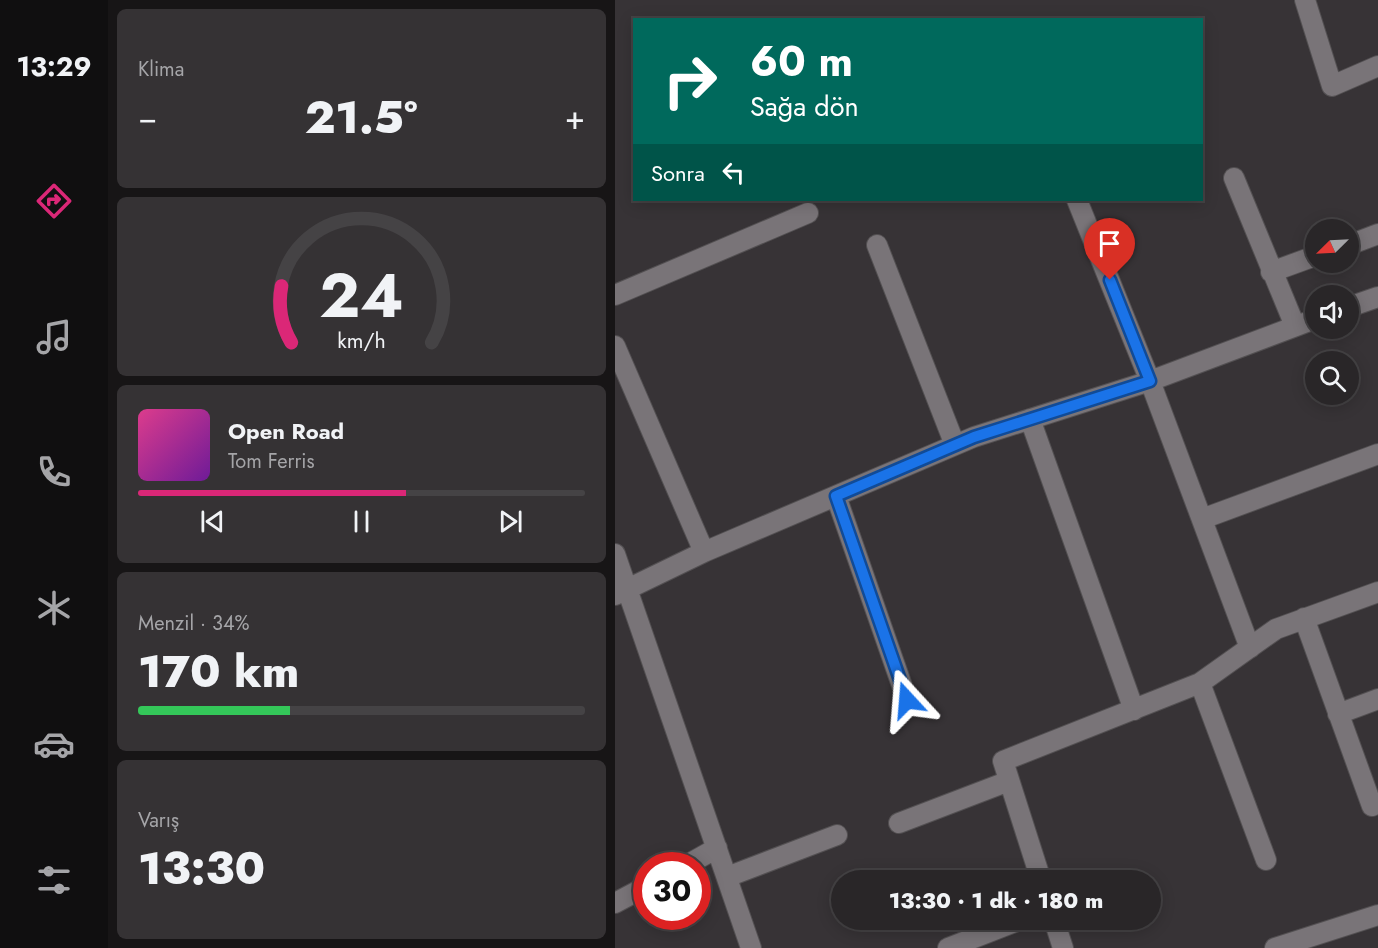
<!DOCTYPE html>
<html lang="tr">
<head>
<meta charset="utf-8">
<style>
  body { margin:0; font-family:Jost,sans-serif; background:#353234; color:#f1f3f6; height:100vh; display:flex; flex-direction:column; font-size:22px; white-space:nowrap }
  * { box-sizing:border-box; margin:0 }
  p { font-size:20px; color:#a5a5a8 }
  .icon { flex:none; width:33px; height:33px; fill:none; stroke:currentColor; stroke-width:2; stroke-linecap:round; stroke-linejoin:round }
  .map { position:relative; flex:1; overflow:hidden }
  .panel { display:flex; flex-direction:column; gap:9px; padding:9px; background:#171516; width:507px }
  .panel>* { flex:none }
  .hud { position:absolute; left:18px; top:18px; width:570px; height:183px; border-radius:0px; box-shadow:0 3px 15px #0003,0 0 0 2px #454345; background:#00695c; color:#fff; overflow:hidden }
  .needle { width:39px; rotate:246deg }
  .fabs { position:absolute; left:690px; top:219px; display:grid; gap:12px }
  .fabs a { display:grid; place-items:center; width:54px; height:54px; border-radius:50%; background:#292628; box-shadow:0 3px 15px #0003,0 0 0 2px #454345; font-size:30px }
  .speed { position:absolute; left:18px; top:852px; display:flex; gap:12px; font-size:30px; font-weight:700; text-align:center }
  .speed>* { display:grid; place-content:center; width:78px; height:78px; border-radius:50%; background:#292628; box-shadow:0 3px 15px #0003,0 0 0 2px #454345; line-height:1 }
  .speed .limit { border:9px solid #d22; background:#fff; color:#111 }
  .pin { position:absolute; display:grid; place-items:center; width:51px; height:51px; color:#fff; margin:-62px -26px; border-radius:50% 50% 50% 0; rotate:-45deg; box-shadow:0 0 6px #0007 }
  .pin .icon { rotate:45deg }
  .me { position:absolute; width:66px; margin:-33px; rotate:341deg; stroke-linejoin:round; filter:drop-shadow(0 0 4px #0008) }
  .turn { display:flex; align-items:center; gap:21px; height:126px; padding:0 18px; font-size:27px }
  .turn .icon { width:78px; height:78px; stroke-width:2.5 }
  .turn b { display:block; font-size:42px; line-height:51px }
  .then { display:flex; align-items:center; height:57px; padding:0 18px; background:#0003; gap:12px; font-size:22px }
  .big { font-size:45px; font-weight:800; line-height:1.1 }
  .panel .tile { flex:1; display:flex; flex-direction:column; justify-content:center; gap:9px; min-width:0; padding:0 21px; border-radius:9px; background:#353234 }
  .panel .dial { align-items:center; gap:0 }
  .dial svg { height:156px; overflow:visible; fill:none; stroke:#454345; stroke-width:7; stroke-linecap:round; text-anchor:middle }
  .dial text { fill:#f1f3f6; stroke:none }
  .song { display:flex; align-items:center; gap:18px }
  .cover { width:72px; height:72px; border-radius:9px; background:linear-gradient(135deg,hsl(330 70% 55%),hsl(280 70% 35%)) }
  .played { height:6px; border-radius:3px; background:linear-gradient(90deg,#db2777 60%,#454345 60%) }
  .keys { display:flex; justify-content:space-around; direction:ltr }
  .heat { display:flex; justify-content:space-between; align-items:center; font-size:33px; direction:ltr }
  .charge { height:9px; border-radius:4px; background:linear-gradient(90deg,#34c759 34%,#454345 0) }
  .trip { position:absolute; left:216px; top:870px; width:330px; height:60px; border-radius:30px; background:#292628; box-shadow:0 3px 15px #0003,0 0 0 2px #454345; font-weight:800; line-height:60px; text-align:center }
  main { display:flex; flex:1; min-height:0 }
  .dock { display:flex; flex-direction:column; width:108px; justify-content:space-around; align-items:center; background:#100f10; color:#a5a5a8 }
  .dock .icon { width:42px; height:42px }
  .dock .active { color:#db2777 }
  .dock b { font-size:27px; color:#f1f3f6 }
  .map>svg:first-child { display:block }
  .lines { fill:none; stroke-linecap:round; stroke-linejoin:round }
  .street-casing { stroke:#535052; stroke-width:22 }
  .street { stroke:#797478; stroke-width:20 }
  .route-casing { stroke:#114b97; stroke-width:15 }
  .route { stroke:#1a73e8; stroke-width:10 }
</style>
</head>
<body>
<main>
<nav class="dock">
<b>13:29</b>
<svg class="icon active" aria-label="directions" viewBox="0 0 24 24"><path d="M12 3l9 9-9 9-9-9zM9 14v-3h6M13 9l2 2-2 2"/></svg>
<svg class="icon" aria-label="music" viewBox="0 0 24 24"><path d="M9 18V5l10-2v13"/><circle cx="6" cy="18" r="3"/><circle cx="16" cy="16" r="3"/></svg>
<svg class="icon" aria-label="phone" viewBox="0 0 24 24"><path d="M5 4h4l2 5-3 2q2 4 5 5l2-3 5 2v4C11 20 4 13 5 4z"/></svg>
<svg class="icon" aria-label="climate" viewBox="0 0 24 24"><path d="M12 3v18M4 7l16 10M4 17L20 7"/></svg>
<svg class="icon" aria-label="car" viewBox="0 0 24 24"><path d="M5 17H2v-5l4-1 3-4h7l3 4 3 1v5h-3M9 17h6M6 11h13"/><circle cx="7" cy="17" r="2"/><circle cx="17" cy="17" r="2"/></svg>
<svg class="icon" aria-label="filters" viewBox="0 0 24 24"><path d="M4 7h16M4 17h16"/><circle cx="9" cy="7" r="2"/><circle cx="15" cy="17" r="2"/></svg>
</nav>
<section class="panel">
<div class="tile"><p>Klima</p>
<div class="heat"><a>−</a><b class="big">21.5°</b><a>+</a></div>
</div>
<div class="tile dial"><svg viewBox="0 0 100 80">
<path d="M14 69A42 42 0 1 1 86 69"/>
<path d="M14 69A42 42 0 0 1 9 40" stroke="#db2777"/>
<text x="50" y="56" font-size="32" font-weight="700">24</text>
<text x="50" y="72" font-size="11">km/h</text>
</svg></div>
<div class="tile">
<div class="song"><i class="cover"></i><div><b>Open Road</b><p>Tom Ferris</p></div></div>
<div class="played"></div>
<div class="keys"><svg class="icon" aria-label="previous" viewBox="0 0 24 24"><path d="M18 5L8 12l10 7zM5 5v14"/></svg><svg class="icon" aria-label="pause" viewBox="0 0 24 24"><path d="M8 5v14M16 5v14"/></svg><svg class="icon" aria-label="next" viewBox="0 0 24 24"><path d="M6 5l10 7-10 7zM19 5v14"/></svg></div>
</div>
<div class="tile"><p>Menzil · 34%</p><b class="big">170 km</b><div class="charge"></div></div>
<div class="tile"><p>Varış</p><b class="big">13:30</b></div>
</section>
<div class="map">
<svg width="763" height="948" viewBox="0 0 763 948">
  <rect width="100%" height="100%" fill="#373336"/>
  <g class="lines">
    <g class="street-casing">
      <path id="street" d="M690 0 717 86 763 66
        M619 178 680 326
        M462 200 535 381 635 648
        M262 245 340 445
        M734 245 763 234
        M656 272 700 256
        M0 295 193 213
        M734 307 763 297
        M0 346 89 552 359 437 535 381 700 319
        M415 419 519 710
        M221 496 292 700
        M587 519 763 454
        M0 554 136 948
        M0 595 89 552
        M689 618 757 806 763 803
        M585 683 651 860
        M723 714 763 699
        M284 823 394 781
        M70 866 102 848
        M112 877 222 835
        M426 880 388 761 585 683 661 629 763 592
        M0 903 32 886
        M439 920 448 948
        M333 948 405 920
        M660 948 763 915"/>
    </g>
    <use href="#street" class="street"/>
  </g>
  <g class="lines">
    <g class="route-casing">
      <path id="route" d="M292 700 221 496 359 437 535 381 495 280"/>
    </g>
    <use href="#route" class="route"/>
  </g>
</svg>
<div class="fabs">
<a><svg class="needle" viewBox="-14 -14 28 28"><path d="M0-13l5 13h-10z" fill="#e53935"/><path d="M0 13l5-13h-10z" fill="#a5a5a8"/></svg></a>
<a><svg class="icon" aria-label="sound" viewBox="0 0 24 24"><path d="M4 9h4l5-4v14l-5-4H4zM17 9q2 3 0 6"/></svg></a>
<a><svg class="icon" aria-label="search" viewBox="0 0 24 24"><circle cx="10" cy="10" r="6"/><path d="M15 15l6 6"/></svg></a>
</div>
<div class="speed"><div class="limit">30</div></div>
<div class="pin" style="left:495px;top:280px;background:#d93025"><svg class="icon" aria-label="arrive" viewBox="0 0 24 24"><path d="M6 21V4h12l-3 4 3 4H6"/></svg></div>
<svg class="me" style="left:292px;top:700px" viewBox="-20 -20 40 40"><path d="M0-17L14 15 0 8-14 15z" fill="#1a73e8" stroke="#fff" stroke-width="4"/></svg>
<div class="trip">13:30 · 1 dk · 180 m</div>
<div class="hud">
<div class="turn"><svg class="icon" aria-label="right" viewBox="0 0 24 24"><path d="M7 20v-9h11M14 6l5 5-5 5"/></svg><div><b>60 m</b>Sağa dön</div></div>
<div class="then">Sonra<svg class="icon" aria-label="left" viewBox="0 0 24 24"><path d="M17 20v-9H6M10 6l-5 5 5 5"/></svg></div>
</div>
</div>
</main>
</body>
</html>
